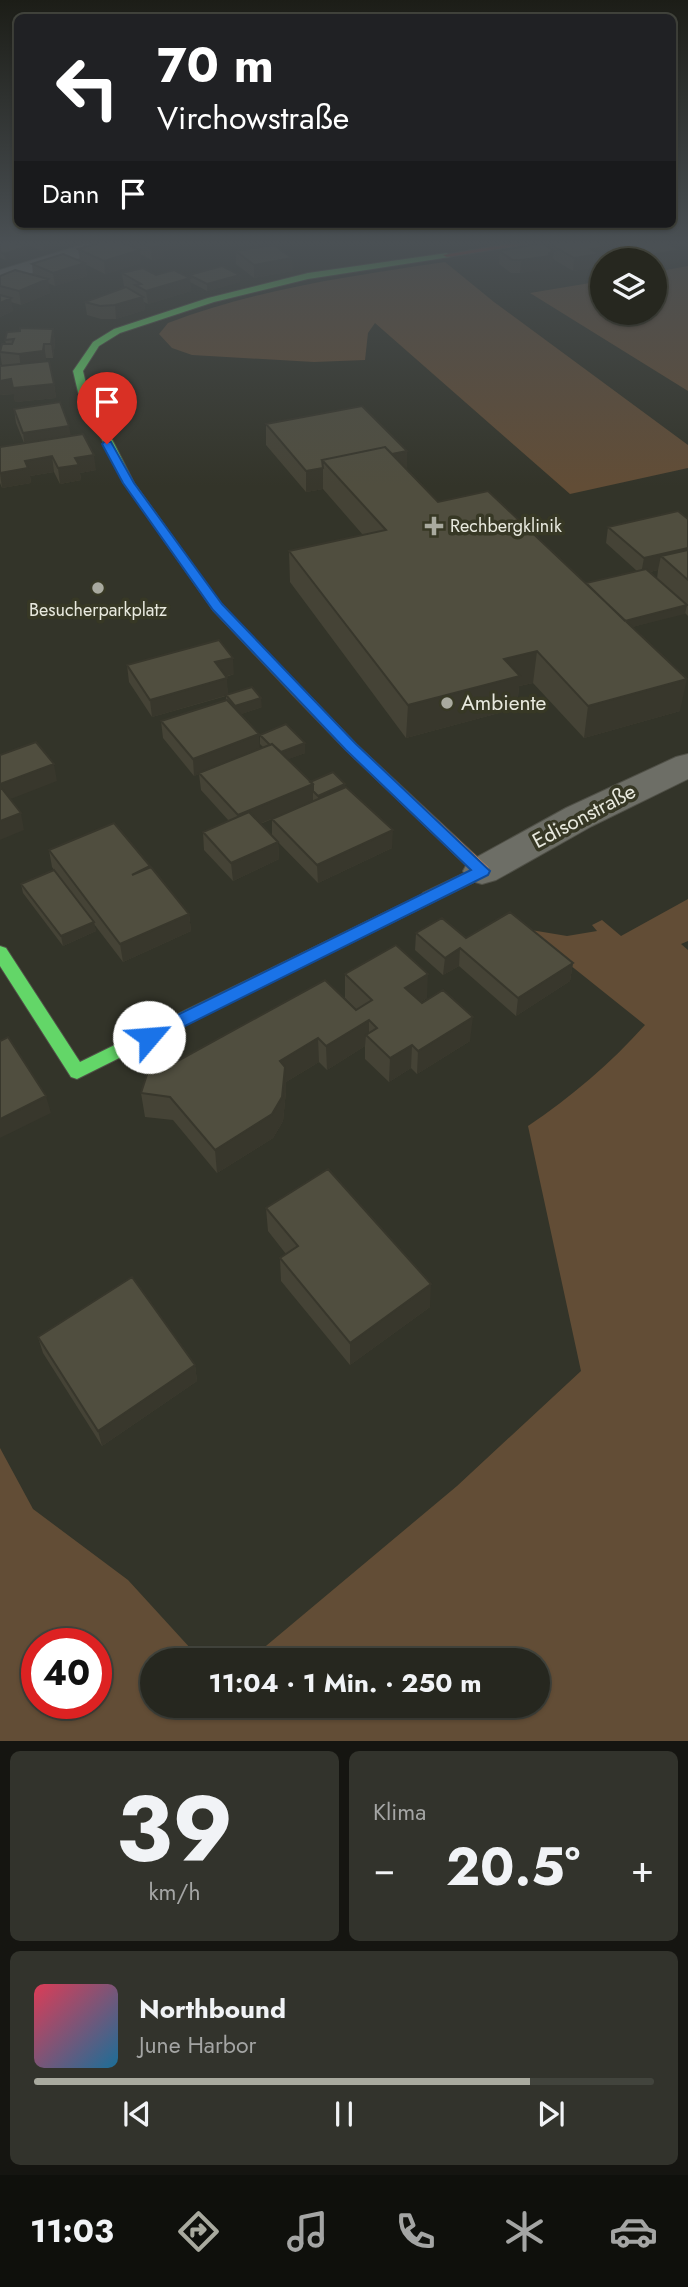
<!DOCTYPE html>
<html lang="de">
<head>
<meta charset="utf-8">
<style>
  body { margin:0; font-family:Jost,sans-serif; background:#32332c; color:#f1f3f6; height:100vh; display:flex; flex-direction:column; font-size:26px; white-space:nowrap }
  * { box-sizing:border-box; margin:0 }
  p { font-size:23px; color:#a4a5a4 }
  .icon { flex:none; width:38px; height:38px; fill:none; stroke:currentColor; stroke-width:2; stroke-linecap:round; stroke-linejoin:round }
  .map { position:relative; height:1741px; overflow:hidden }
  .sheet { display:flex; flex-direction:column; gap:10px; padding:10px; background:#151511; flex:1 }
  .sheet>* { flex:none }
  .hud { position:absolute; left:14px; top:14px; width:662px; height:214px; border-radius:10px; box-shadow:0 2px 5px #0004,0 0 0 2px #42443d; background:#202124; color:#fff; overflow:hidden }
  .tools { position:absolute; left:590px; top:248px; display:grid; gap:14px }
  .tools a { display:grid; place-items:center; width:77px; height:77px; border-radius:50%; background:#26271f; box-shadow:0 2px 5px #0004,0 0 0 2px #42443d; font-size:35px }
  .speed { position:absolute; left:21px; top:1628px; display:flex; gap:14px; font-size:35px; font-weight:700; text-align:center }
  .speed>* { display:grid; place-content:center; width:91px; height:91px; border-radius:50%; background:#26271f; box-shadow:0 2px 5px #0004,0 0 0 2px #42443d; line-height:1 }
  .speed .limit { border:10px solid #d22; background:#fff; color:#111 }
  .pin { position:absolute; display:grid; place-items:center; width:60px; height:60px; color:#fff; margin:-72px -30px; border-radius:50% 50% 50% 0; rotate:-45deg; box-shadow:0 0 7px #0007 }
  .pin .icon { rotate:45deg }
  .me { position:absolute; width:77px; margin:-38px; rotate:63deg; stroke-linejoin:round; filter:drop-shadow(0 0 5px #0008) }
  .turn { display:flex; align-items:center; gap:24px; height:147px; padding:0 28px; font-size:32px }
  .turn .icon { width:91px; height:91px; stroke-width:2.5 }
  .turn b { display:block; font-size:49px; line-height:60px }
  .then { display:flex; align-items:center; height:66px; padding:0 28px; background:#0003; gap:14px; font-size:26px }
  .big { font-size:52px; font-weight:700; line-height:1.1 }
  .sheet .widget { flex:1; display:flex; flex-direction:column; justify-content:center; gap:10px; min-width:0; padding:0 24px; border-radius:10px; background:#32332c }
  .sheet .dial { align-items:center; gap:0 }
  .dial b { font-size:91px; line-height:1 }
  .song { display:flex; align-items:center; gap:21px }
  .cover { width:84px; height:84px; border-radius:10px; background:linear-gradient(135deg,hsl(350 70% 55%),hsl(200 70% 35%)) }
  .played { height:7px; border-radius:4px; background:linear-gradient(90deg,#a9aa9f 80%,#42443d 80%) }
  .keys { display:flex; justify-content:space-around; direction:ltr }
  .heat { display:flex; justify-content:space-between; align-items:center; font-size:38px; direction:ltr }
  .sheet .tiles { flex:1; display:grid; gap:10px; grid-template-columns:1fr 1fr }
  .widget:last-child { grid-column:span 2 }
  .trip { position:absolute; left:140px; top:1648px; width:410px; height:70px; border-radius:35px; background:#26271f; box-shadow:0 2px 5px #0004,0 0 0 2px #42443d; font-weight:700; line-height:70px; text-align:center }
  .dock { display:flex; height:112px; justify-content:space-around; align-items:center; background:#0f100c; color:#a4a5a4 }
  .dock .icon { width:49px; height:49px }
  .dock .selected { color:#a9aa9f }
  .dock b { font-size:32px; color:#f1f3f6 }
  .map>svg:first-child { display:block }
  .green { fill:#624d36; fill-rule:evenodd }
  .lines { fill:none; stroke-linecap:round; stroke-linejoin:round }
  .street-casing { stroke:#505047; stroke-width:2 }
  .fast-casing { stroke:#505047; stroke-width:2 }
  .slow-casing { stroke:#505047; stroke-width:2 }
  .jam-casing { stroke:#505047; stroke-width:2 }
  .street { fill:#6d6e66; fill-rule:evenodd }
  .fast { fill:#63d668; fill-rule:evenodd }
  .slow { fill:#ff974d; fill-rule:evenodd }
  .jam { fill:#b3261e; fill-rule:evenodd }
  .wall { fill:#454336; fill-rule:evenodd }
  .shaded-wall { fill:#38372c }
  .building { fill:#504e3f; stroke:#38372c; stroke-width:2 }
  .route { fill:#1a73e8; stroke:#114b97; stroke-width:2 }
  .poi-dot { fill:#a9aa9f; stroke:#373825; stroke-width:2.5 }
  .labels { text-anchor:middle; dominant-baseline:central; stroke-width:7; stroke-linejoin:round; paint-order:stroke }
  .far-poi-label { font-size:18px; fill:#e8e9de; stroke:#373825; text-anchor:start }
  .poi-label { font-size:21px; fill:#e8e9de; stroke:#373825; text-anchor:start }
  .street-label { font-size:21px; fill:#e8e9de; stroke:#373825 }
</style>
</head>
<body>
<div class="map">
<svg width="688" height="1741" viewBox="0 0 688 1741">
  <rect width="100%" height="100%" fill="#333429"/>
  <path class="green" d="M445 262 494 302 688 445V468L570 494 375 323 368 333 365 360 314 362 192 355 172 348 159 334 168 323C258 289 350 276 445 262Z
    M688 266V391L530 293 602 281V313H654L655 272Z
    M688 899V941L681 944 688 950V1741H0V1448L33 1509 128 1580 202 1661H152V1706H537V1661H248L457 1486 581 1371 528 1126C571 1097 610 1064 645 1025L525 929 567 936 597 931 592 925 602 920 621 936ZM37 1643H96V1703H37Z"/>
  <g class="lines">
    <g class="street-casing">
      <path id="street" d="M91 242H121L118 246 0 283V270Z
        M688 754V779L592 826 496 880 482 884 468 880 463 871 468 862 566 808 676 757Z"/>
    </g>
    <g class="fast-casing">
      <path id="fast" d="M447 253 450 257 308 279 214 302 120 333 99 346 83 371 88 392 134 483 221 604 305 692 298 696 293 695 213 610 124 483 78 392 73 371 93 342 114 329 208 298 308 273Z
        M429 891 435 893 437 897 435 901 77 1079 71 1077 0 966V946L6 948 80 1062Z"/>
    </g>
    <g class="slow-casing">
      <path id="slow" d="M298 688 303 689 356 744 488 867 490 871 488 875 435 901H423L421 897 423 893 471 870 346 750 293 695 291 692Z"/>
    </g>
    <g class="jam-casing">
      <path id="jam" d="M520 242H541L447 257 443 255Z"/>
    </g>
    <use href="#street" class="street"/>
    <use href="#fast" class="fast"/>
    <use href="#slow" class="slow"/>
    <use href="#jam" class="jam"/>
  </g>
  <path class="wall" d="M0 242 25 247 27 254 6 260 0 258Z
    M21 242H68L69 243 44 251 22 243Z
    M126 242H179L180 247 162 251 163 258 152 260 140 254 141 263 105 274 85 264 87 276 55 286 48 283 50 293 21 305 11 302 13 311 0 317V276L33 275 32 264 80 260 78 249 126 244Z
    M614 242H667L679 263 654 261H636L623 253 624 249 614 243Z
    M550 244 604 247 602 260H598L597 267 573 271 553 259 552 264 550 265 549 269 520 273H511L499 264 500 251 549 248Z
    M236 251 293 271 254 278 236 264Z
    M122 273 156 275 189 278V275H240V282L207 291 190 282 191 291 148 304 144 302 145 310 116 319H101L87 315 85 302 125 287H124Z
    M53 329 55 343 53 358H46L45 361 54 384 56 398 15 402 14 394 0 395 2 366 0 352 6 344 5 340Z
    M14 409 71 436 96 470 80 473 81 480 60 484 54 472 30 476 31 483 2 488 0 483V447L24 443 16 423Z
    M266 424 407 451V469L438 502 586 583 637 571 606 543 608 527 688 519V616L685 613 632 627 680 711 584 738 533 683 519 686 517 708 406 738 290 582 289 551 363 535 323 489 306 492 266 445ZM658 570 657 579 650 572Z
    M127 665 234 674 226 677 228 695 262 707 241 714 260 749 264 748 260 744V735L305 743V753L288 759 310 782 345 787 392 848 318 883 278 842 279 859 233 881 204 850 203 832 229 821 201 790 199 774 194 776 163 738 161 721 226 700V696L152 717 129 682ZM289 812 272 819V836L260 824Z
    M49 850 150 867 189 914 191 931 123 962 94 924 96 931 63 946 23 893 21 884 69 890 52 867Z
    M416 933 466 938 573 963 570 981 516 1016 459 966 443 975 415 950Z
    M345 974 427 998 421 1002 470 1041 417 1074 411 1068 389 1082 365 1059V1046L327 1070 319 1062 286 1082V1091L283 1121 273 1138 217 1173 173 1120 145 1117 141 1093 176 1062 357 1010 345 998Z
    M266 1208 430 1307 350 1365 281 1281 280 1258 286 1254 268 1231Z
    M38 1337 195 1365 197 1381 102 1446 43 1353Z"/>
  <path class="shaded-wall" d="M50 242H68L69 243 44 251 43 244Z
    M153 242H179L180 247 162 251 163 258 152 260 151 248Z
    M198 242H220L199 246Z
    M25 247 27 254 6 260 4 254Z
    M604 247 602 260H598L597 267 573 271 574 258 591 249Z
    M140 250 141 263 105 274 104 261Z
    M681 250 679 263 654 267V261H649L650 255Z
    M554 251 552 264 550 265 549 269 520 273 521 260Z
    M292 258 293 271 254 278V265Z
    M85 263 87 276 55 286 53 273Z
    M240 275V282L207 291V284Z
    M190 278 191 291 148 304 146 291Z
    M48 279 50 293 21 305 19 291Z
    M143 297 145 310 116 319 115 305Z
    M11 298 13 311 0 317V303Z
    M53 329 55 343 53 358 51 344Z
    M44 344 46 358 45 365 21 368 19 354Z
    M11 379 14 394 0 395V381Z
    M54 384 56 398 15 402 13 388Z
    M69 426 72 441 25 448 23 433Z
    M407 451V472L329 467Z
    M94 455 96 470 80 473 81 480 60 484 58 468 75 458Z
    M52 456 54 472 30 476 31 483 2 488 0 473 25 461Z
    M323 468V489L306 492V471Z
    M688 548V563L661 556 658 570 641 574 644 558Z
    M687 605 685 614 608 633 609 624Z
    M537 651 533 683 519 686 517 708 406 738 408 705 504 659Z
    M233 658 234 674 217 679 215 662Z
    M227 678 228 695 152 717 150 700Z
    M687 679 680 711 584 738 588 706Z
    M261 698 262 707 236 716 235 706Z
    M259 734 260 751 194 776 193 759Z
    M305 743V753L278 763V754Z
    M54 764 57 781 3 802 0 790V784Z
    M313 784V802L239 832 238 815Z
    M345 784V793L318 805V796Z
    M21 813 24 830 0 840V821Z
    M393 830 392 848 318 883 317 865Z
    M278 842 279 859 233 881 231 863Z
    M189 914 191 931 123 962 120 944Z
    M94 922 96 931 63 946 61 936Z
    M460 948 459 966 443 975 445 958Z
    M573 963 570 981 516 1016 518 998Z
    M428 974 427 998 404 1012 405 988Z
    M473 1017 470 1041 417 1074 418 1051Z
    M369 1020V1038L366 1035 365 1046 327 1070 326 1046Z
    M318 1038 319 1062 286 1082V1091L283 1121 273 1138 217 1173 215 1150 280 1061Z
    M412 1045 411 1068 389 1082 390 1058Z
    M46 1096 51 1113 0 1138V1119Z
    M431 1284 430 1307 350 1365V1343Z
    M195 1365 197 1381 102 1446 98 1431Z"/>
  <path class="building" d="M0 242H13L25 247 4 254 0 252Z
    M36 242H50L43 244Z
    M103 242H121L140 250 104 261 78 249Z
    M141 242H156L162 245 151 248Z
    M560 242H595L604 247 591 249 599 254 574 258 550 244Z
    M628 242H666L681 250 650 255Z
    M541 243 554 251 549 253 550 256 521 260H512L500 251Z
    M274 245 292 258 254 265 236 251Z
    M63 254 85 263 53 273 32 264Z
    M222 266 240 275 207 284 189 275Z
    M143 268 156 275 174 270 190 278 146 291 135 285 141 284 122 273Z
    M15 270 48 279 19 291 0 286V276Z
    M126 287 143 297 115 305 100 306 85 302Z
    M0 295 11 298 0 303Z
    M20 328 53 329 51 344H44L43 351 19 354 0 352 2 344H12L14 339 5 340 7 332 20 331Z
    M49 361 54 384 13 388 11 379 0 381V366Z
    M60 402 69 426 23 433 14 409Z
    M362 406 407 451 392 454 385 447 322 460 323 468 306 471 266 424Z
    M83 434 94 455 75 458 79 465 58 468 52 456 25 461 28 468 0 473V447Z
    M385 447 438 502 488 491 687 679 588 706 537 651 504 659 520 676 408 705 289 551 386 530 322 460Z
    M678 511 688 519V548L644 558 608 527Z
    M688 550V580L661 556Z
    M646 569 687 605 625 621 586 583Z
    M219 640 233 658 215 662 227 678 150 700 127 665Z
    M252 687 261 698 235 706 226 695Z
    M227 700 259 734 193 759 161 721Z
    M286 724 305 743 281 752 272 744 270 745 260 735Z
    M36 742 54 764 0 784V755Z
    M272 744 313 784 238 815 199 773Z
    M333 772 345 784 318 796 313 791V784L310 782Z
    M0 786 21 813 0 821Z
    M346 787 393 830 317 865 272 819Z
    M249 812 278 842 231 863 203 832Z
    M114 823 150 866 132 875 151 867 189 914 120 944 49 850Z
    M54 870 94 922 61 936 21 884Z
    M510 912 573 963 518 998 460 948 445 958 416 933 442 918 466 938Z
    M396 945 428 974 405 988 422 1003 443 990 473 1017 418 1051 412 1045 390 1058 366 1035 377 1028 369 1020 326 1046 318 1038 280 1061 285 1067 282 1097 272 1114 215 1150 170 1097 141 1093 152 1059 176 1062 325 980 356 1010 372 1000 345 974Z
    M8 1037 46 1096 0 1119V1041Z
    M328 1169 431 1284 350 1343 280 1258 298 1246 266 1208Z
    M132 1277 195 1365 98 1431 38 1337Z"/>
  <linearGradient id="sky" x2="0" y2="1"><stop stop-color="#1c1d17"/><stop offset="0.5" stop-color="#4a5054"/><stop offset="1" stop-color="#4a5054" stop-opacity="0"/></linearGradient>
  <rect width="688" height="486" fill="url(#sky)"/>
  <path class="route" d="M104 442H111L134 483 222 604 356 744 490 871 488 875 149 1044 143 1042 140 1037 143 1032 471 870 346 750 213 610 123 483 102 444Z"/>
  <g class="poi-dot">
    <path d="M430.5 515.5h7v7h7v7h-7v7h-7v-7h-7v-7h7z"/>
    <circle cx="98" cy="588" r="7"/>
    <circle cx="447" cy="703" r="7"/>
  </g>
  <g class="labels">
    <g class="far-poi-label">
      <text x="450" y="526">Rechbergklinik</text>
      <text x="98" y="610" text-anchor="middle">Besucherparkplatz</text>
    </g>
    <g class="poi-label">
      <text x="461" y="703">Ambiente</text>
    </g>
    <g class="street-label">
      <text transform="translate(584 816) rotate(-28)">Edisonstraße</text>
    </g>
  </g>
</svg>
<div class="tools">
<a><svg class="icon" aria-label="layers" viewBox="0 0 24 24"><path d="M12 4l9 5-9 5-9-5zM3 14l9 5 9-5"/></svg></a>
</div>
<div class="speed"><div class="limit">40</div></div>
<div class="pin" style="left:107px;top:444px;background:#d93025"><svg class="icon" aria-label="arrive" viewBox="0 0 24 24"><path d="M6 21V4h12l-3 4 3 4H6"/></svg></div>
<svg class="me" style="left:149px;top:1037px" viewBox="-20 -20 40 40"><circle r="19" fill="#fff"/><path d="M0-13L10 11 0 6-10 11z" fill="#1a73e8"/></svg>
<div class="trip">11:04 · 1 Min. · 250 m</div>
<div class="hud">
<div class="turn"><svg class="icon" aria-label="left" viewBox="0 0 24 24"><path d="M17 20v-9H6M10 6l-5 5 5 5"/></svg><div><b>70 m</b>Virchowstraße</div></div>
<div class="then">Dann<svg class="icon" aria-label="arrive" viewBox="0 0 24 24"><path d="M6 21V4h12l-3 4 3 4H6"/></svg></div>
</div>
</div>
<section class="sheet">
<div class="tiles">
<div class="widget dial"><b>39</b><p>km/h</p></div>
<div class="widget"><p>Klima</p>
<div class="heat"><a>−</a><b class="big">20.5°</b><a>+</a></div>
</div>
<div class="widget">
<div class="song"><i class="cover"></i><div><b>Northbound</b><p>June Harbor</p></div></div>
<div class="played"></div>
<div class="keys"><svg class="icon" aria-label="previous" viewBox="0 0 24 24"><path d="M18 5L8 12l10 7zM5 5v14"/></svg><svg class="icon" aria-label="pause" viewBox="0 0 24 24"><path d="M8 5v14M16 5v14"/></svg><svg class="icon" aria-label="next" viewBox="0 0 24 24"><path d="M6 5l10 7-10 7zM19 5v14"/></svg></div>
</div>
</div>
</section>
<nav class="dock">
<b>11:03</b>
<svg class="icon selected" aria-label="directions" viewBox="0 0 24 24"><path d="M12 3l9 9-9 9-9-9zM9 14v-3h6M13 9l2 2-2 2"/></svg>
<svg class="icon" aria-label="music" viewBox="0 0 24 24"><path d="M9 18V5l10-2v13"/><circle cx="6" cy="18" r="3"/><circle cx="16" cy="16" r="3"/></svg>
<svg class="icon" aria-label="phone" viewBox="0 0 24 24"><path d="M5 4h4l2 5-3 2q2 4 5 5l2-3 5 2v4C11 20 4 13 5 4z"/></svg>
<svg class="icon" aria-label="climate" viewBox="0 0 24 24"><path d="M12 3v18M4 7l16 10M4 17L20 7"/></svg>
<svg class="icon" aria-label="car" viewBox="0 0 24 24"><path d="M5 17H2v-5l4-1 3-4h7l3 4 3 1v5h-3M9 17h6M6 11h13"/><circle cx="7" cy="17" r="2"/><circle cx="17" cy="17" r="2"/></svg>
</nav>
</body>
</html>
